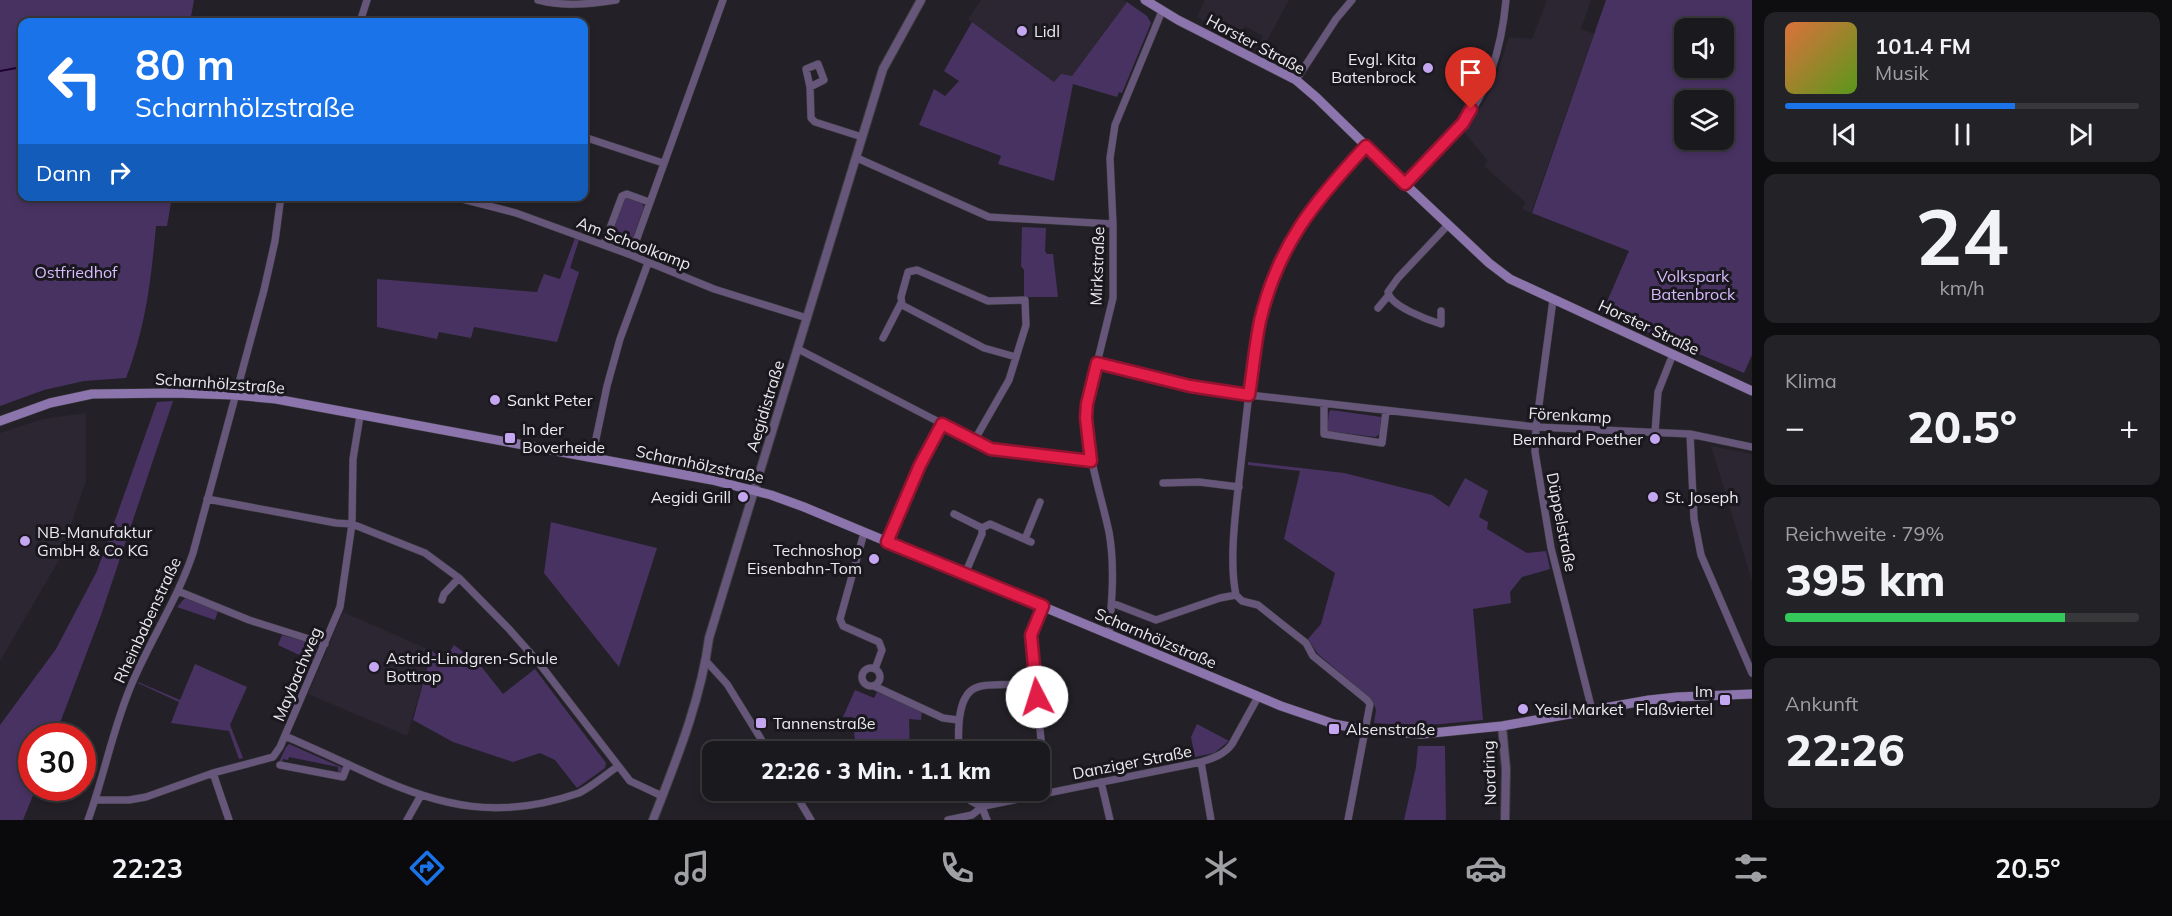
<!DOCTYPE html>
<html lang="de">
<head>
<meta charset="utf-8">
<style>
  body { margin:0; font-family:Mulish,sans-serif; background:#232226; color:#f1f3f6; height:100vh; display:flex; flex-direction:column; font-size:22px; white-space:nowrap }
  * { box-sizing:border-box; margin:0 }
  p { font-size:20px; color:#9fa0a4 }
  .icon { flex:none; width:33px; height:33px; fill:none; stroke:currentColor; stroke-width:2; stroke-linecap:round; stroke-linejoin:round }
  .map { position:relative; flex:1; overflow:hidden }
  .panel { display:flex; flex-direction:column; gap:12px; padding:12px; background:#0e0e10; width:420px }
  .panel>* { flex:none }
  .hud { position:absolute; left:18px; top:18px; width:570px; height:183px; border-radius:12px; box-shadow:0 3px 9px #0003,0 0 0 2px #38383b; background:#1a73e8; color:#fff; overflow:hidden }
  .tools { position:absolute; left:1674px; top:18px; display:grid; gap:12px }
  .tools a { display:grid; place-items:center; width:60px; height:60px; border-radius:12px; background:#1a191d; box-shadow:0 3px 9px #0003,0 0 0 2px #38383b; font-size:30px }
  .speed { position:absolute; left:18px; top:723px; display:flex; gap:12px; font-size:30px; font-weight:700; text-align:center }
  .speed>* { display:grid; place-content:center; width:78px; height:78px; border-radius:50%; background:#1a191d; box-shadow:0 3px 9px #0003,0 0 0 2px #38383b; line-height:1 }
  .speed .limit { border:9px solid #d22; background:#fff; color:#111 }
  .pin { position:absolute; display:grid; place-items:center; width:51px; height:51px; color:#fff; margin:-62px -26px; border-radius:50% 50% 50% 0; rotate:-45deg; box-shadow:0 0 6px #0007 }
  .pin .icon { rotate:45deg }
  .me { position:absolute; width:66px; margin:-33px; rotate:355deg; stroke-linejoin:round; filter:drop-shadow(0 0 4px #0008) }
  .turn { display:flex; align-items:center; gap:21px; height:126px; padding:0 18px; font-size:27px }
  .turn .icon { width:78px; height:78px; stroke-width:2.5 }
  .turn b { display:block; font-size:42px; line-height:51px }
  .then { display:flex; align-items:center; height:57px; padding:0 18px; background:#0003; gap:12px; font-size:22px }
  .big { font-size:45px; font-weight:800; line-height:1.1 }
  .panel .card { flex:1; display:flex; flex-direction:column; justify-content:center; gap:9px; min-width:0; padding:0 21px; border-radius:12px; background:#232226 }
  .panel .dial { align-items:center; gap:0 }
  .dial b { font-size:78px; line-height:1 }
  .song { display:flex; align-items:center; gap:18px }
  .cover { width:72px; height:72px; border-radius:9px; background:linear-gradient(135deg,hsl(20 70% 55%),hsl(90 70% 35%)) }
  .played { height:6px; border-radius:3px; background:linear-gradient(90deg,#1a73e8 65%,#38383b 65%) }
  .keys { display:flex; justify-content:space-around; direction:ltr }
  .heat { display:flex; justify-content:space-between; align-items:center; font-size:33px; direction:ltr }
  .charge { height:9px; border-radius:4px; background:linear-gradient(90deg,#34c759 79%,#38383b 0) }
  .trip { position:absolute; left:702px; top:741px; width:348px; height:60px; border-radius:12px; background:#1a191d; box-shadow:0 3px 9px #0003,0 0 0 2px #38383b; font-weight:800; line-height:60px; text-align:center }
  .tabs { display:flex; height:96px; justify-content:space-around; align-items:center; background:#0a0a0c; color:#9fa0a4 }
  .tabs .icon { width:42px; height:42px }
  .tabs .current { color:#1a73e8 }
  .tabs b { font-size:27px; color:#f1f3f6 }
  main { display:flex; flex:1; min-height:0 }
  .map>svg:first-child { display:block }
  .built { fill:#2b2632 }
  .green { fill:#483262; fill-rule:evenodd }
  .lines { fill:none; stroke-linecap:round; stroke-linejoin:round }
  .stream { stroke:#1e0037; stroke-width:2 }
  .minor-casing { stroke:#3f3d43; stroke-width:8 }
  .tertiary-casing { stroke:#3f3d43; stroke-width:10 }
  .secondary-casing { stroke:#3f3d43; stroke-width:10 }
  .minor { stroke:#66577a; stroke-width:7 }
  .tertiary { stroke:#66577a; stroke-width:8 }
  .secondary { stroke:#8c75ac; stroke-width:9 }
  .route-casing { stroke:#92132f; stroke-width:15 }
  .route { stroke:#e11d48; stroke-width:10 }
  .poi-dot { fill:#c5a6f0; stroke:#1a181e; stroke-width:2 }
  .labels { text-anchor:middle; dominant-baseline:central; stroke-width:6; stroke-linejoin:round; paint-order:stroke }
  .poi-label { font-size:16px; fill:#ebeaee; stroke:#1a181e; text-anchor:start }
  .street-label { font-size:16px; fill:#ebeaee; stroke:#1a181e }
  .park-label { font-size:16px; fill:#d7bcfd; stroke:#1a181e }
</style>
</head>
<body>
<main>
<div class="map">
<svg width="1752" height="820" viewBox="0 0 1752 820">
  <rect width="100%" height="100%" fill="#232127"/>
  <path class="built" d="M981 0H1124L1127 2 1072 76 1054 82 968 19Z
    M1205 0H1289L1261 52 1255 49 1263 36 1245 26 1238 39 1197 17Z
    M1547 0H1591L1581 29 1594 34 1531 213 1522 209 1525 202 1484 166 1488 161 1464 132 1484 103 1496 78 1509 37 1532 39Z
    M86 413V481L59 560 0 661V433L43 419Z
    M1711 446 1752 454V581Z
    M343 612 432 651 407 736 308 694Z"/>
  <path class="green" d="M0 0H194L190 22H22V196L172 197 167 226H156C151 280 146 326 126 378L84 381 44 390 0 406Z
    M1606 0H1752V355L1744 373 1602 313 1629 251 1532 213ZM1684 28H1724V68H1684ZM1684 100H1724V140H1684Z
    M1127 2 1147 16 1151 23 1122 93 1119 92 1117 97 1073 84 1054 181 998 164 1001 156 919 125 934 89 945 96 959 81 944 71 972 22 1054 82 1061 74 1072 76Z
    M627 197 642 203 644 207 630 246 627 248 611 243 610 240 624 199Z
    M1022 227 1046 228 1045 251 1047 254H1053L1058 297H1024V270L1021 266Z
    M575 238 579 240 570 268 579 272 557 342 474 327 471 338 439 332 437 339 377 327V279L537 292 544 274 560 279Z
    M173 401 101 615 55 736H32V788H36L23 820H0V725L56 649 97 571 157 402Z
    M1331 410 1381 417 1380 433 1376 437 1327 431 1329 412Z
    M1248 462 1344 473 1432 495 1449 507 1465 478 1488 491 1479 517 1488 522 1487 529 1527 553 1546 551 1550 569 1522 577 1510 592 1511 603 1473 609 1483 720 1420 726 1374 723 1376 710 1373 701 1318 654 1308 639 1321 624 1335 573 1284 539 1300 471 1248 465Z
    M551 522 657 548 619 667 544 573Z
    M185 598 218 611 215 620 177 607Z
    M282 635 314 644 317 649 312 661 278 645Z
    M454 645 480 665 503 694 535 669 606 763 605 768 577 788 555 760 540 753 513 762 453 742 413 720 432 651 444 660Z
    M195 664 247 687 230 725 243 758 239 759 229 731 171 723 179 702 138 683V682L180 700Z
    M855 690 874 698 877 692 922 711 921 720 909 719 910 751H839V743H855L853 717H843Z
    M1197 724 1229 741 1214 753 1195 757 1191 737Z
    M289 744 343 768 341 774 338 773V767L289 757 288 760 283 759 282 764 279 762 286 747Z
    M1418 746H1445L1446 820H1404L1416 767Z"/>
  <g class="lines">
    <path class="stream" d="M0 71 22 67"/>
    <g class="minor-casing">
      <path id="minor" d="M538 0C565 7 589 4 616 0
        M360 22 367 0
        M1296 80 1336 19 1352 0
        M810 87 824 80 818 64 806 69 810 87 811 118 815 122 862 137
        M584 137 663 163
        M857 158 989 217 1113 224
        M1405 184C1424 164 1445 145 1462 124 1490 89 1502 44 1506 0
        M450 196 516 213 631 255 714 289 807 318
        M604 244 622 196 627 194 649 202
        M631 255 723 0
        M1553 300 1536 427 1535 452 1551 548 1592 710
        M1378 308 1388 296
        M1441 311V324C1428 320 1390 306 1388 292L1398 278 1448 225
        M883 338 901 303
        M798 349 991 449 1091 461
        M1097 363 1190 386 1249 395 1536 427 1690 434 1752 447
        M1324 404V434L1382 443 1386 411
        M1655 432 1658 392 1673 354
        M1690 434 1694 519 1701 555 1752 673
        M974 441 1009 380 1026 325 1025 300 988 301 917 270 908 272 901 297 902 305 984 348 1016 357
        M592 458 607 386 620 339 648 263
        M1163 483 1199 482 1239 487
        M207 499 336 523 352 524 425 553 459 578 509 629 539 663 630 781 662 796
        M954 514 982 528
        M864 533 840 619 843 626 879 642 882 650 875 669
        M1025 539 1040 502
        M887 542 920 465 942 424
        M965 574 982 534V528L990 524 1031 542
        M178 591 249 620 325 644
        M1236 595C1228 558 1237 502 1241 463 1251 380 1255 294 1302 222 1320 194 1343 170 1366 146
        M442 600 444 594 459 578
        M1112 603 1156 620 1220 598 1236 595 1242 601 1258 605 1278 621 1306 643 1313 656 1367 700 1370 704 1348 820
        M1043 606 1031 635 1046 792
        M1109 634C1112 600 1115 565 1109 532 1100 490 1084 448 1087 404L1113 298V224L1110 158 1115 125 1162 11
        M706 661 727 684 769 752
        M862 677a9 9 0 1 1 18 0a9 9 0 1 1-18 0Z
        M874 686 943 718 958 720
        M285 736C313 748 341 761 369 774 442 808 501 820 579 793 593 786 605 775 617 767
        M959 752C958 734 956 693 978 687 989 683 1022 685 1036 685
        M1201 762 1211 820
        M280 765 343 777 348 764
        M213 773 229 820
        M1101 782 1110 820
        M793 790 811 820
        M964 790 971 801 982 807
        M95 800H129L146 797 213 773 273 757 280 747 340 607 352 524 353 459 360 416
        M982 807 987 820
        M88 820C105 774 113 726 133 681 152 637 178 598 193 553L264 290 275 241 281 196
        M407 820 420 797
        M948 820 972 815 982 807 989 805 1201 762C1213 758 1224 755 1232 744L1258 697"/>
    </g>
    <g class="tertiary-casing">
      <path id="tertiary" d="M1502 726 1506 769 1505 820
        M653 820C676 761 701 700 709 638L883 69 921 0"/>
    </g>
    <g class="secondary-casing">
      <path id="secondary" d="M1145 0 1178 20 1296 80 1317 98 1405 184 1489 263 1510 279 1752 391
        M0 421 50 403 92 394 174 393 234 395 276 399 712 480 771 495 804 507 1281 706 1334 724 1366 730 1422 734 1502 726 1649 700 1677 697 1752 694"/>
    </g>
    <use href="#minor" class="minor"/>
    <use href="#tertiary" class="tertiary"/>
    <use href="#secondary" class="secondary"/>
  </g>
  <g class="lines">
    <g class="route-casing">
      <path id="route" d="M1037 697 1031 635 1043 606 887 542 920 465 942 424 991 449 1091 461 1086 418 1087 404 1097 363 1190 386 1249 395C1253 370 1255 345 1260 321 1278 245 1314 202 1366 146L1405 184 1463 123 1471 109"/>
    </g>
    <use href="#route" class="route"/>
  </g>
  <g class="poi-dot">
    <circle cx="1022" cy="31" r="6"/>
    <circle cx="1428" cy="68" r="6"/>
    <circle cx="495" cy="400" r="6"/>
    <rect x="504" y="432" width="12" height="12" rx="3"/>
    <circle cx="1655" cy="439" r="6"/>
    <circle cx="743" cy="497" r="6"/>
    <circle cx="1653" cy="497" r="6"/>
    <circle cx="25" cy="541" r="6"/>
    <circle cx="874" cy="559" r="6"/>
    <circle cx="374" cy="667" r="6"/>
    <rect x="1719" y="694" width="12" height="12" rx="3"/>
    <circle cx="1523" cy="709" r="6"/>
    <rect x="755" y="717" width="12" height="12" rx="3"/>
    <rect x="1328" y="723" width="12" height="12" rx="3"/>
  </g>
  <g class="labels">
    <g class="poi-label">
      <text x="1034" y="31">Lidl</text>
      <text x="1416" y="59" text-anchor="end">Evgl. Kita<tspan x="1416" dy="18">Batenbrock</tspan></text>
      <text x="507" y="400">Sankt Peter</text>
      <text x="522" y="429">In der<tspan x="522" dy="18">Boverheide</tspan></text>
      <text x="1643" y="439" text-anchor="end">Bernhard Poether</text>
      <text x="731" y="497" text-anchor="end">Aegidi Grill</text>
      <text x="1665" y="497">St. Joseph</text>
      <text x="37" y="532">NB-Manufaktur<tspan x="37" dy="18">GmbH &amp; Co KG</tspan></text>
      <text x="862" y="550" text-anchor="end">Technoshop<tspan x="862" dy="18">Eisenbahn-Tom</tspan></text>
      <text x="386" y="658">Astrid-Lindgren-Schule<tspan x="386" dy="18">Bottrop</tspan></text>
      <text x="1713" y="691" text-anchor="end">Im<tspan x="1713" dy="18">Flaßviertel</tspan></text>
      <text x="1535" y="709">Yesil Market</text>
      <text x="773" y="723">Tannenstraße</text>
      <text x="1346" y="729">Alsenstraße</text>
    </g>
    <g class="street-label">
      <text transform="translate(1256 44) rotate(28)">Horster Straße</text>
      <text transform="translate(634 243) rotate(21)">Am Schoolkamp</text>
      <text transform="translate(1097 266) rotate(-88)">Mirkstraße</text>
      <text transform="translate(1649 327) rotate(25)">Horster Straße</text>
      <text transform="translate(220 383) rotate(4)">Scharnhölzstraße</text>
      <text transform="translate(765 406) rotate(-73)">Aegidistraße</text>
      <text transform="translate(1570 415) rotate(3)">Förenkamp</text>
      <text transform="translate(700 464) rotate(12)">Scharnhölzstraße</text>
      <text transform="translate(1562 522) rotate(79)">Düppelstraße</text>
      <text transform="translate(147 620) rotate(-65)">Rheinbabenstraße</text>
      <text transform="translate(1156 638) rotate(23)">Scharnhölzstraße</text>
      <text transform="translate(297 674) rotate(-67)">Maybachweg</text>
      <text transform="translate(1132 762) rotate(-11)">Danziger Straße</text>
      <text transform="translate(1489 773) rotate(-92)">Nordring</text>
    </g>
    <g class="park-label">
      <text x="76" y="272">Ostfriedhof</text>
      <text x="1693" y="276">Volkspark<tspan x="1693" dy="18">Batenbrock</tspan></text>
    </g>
  </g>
</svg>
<div class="tools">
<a><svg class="icon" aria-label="sound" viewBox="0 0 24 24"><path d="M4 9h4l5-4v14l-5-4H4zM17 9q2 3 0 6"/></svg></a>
<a><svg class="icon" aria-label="layers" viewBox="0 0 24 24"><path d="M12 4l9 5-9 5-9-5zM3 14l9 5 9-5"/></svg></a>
</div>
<div class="speed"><div class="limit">30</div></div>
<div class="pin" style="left:1471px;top:109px;background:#d93025"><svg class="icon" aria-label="arrive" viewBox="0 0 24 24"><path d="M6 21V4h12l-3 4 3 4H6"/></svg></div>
<svg class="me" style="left:1037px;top:697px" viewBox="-20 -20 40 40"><circle r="19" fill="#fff"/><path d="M0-13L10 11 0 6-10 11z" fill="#e11d48"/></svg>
<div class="trip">22:26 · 3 Min. · 1.1 km</div>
<div class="hud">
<div class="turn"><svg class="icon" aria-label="left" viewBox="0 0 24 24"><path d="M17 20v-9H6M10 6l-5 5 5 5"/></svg><div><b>80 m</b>Scharnhölzstraße</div></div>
<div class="then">Dann<svg class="icon" aria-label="right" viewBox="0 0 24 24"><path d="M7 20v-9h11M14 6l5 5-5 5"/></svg></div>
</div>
</div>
<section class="panel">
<div class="card">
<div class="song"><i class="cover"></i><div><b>101.4 FM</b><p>Musik</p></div></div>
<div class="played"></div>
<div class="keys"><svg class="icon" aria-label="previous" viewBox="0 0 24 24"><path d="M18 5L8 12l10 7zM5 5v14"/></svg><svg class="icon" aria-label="pause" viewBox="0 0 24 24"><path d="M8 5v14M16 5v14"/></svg><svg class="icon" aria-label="next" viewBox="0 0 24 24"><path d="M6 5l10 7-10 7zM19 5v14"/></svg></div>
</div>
<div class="card dial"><b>24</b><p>km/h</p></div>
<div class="card"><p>Klima</p>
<div class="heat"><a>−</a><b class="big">20.5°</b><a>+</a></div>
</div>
<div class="card"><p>Reichweite · 79%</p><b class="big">395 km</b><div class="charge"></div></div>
<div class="card"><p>Ankunft</p><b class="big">22:26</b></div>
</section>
</main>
<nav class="tabs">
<b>22:23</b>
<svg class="icon current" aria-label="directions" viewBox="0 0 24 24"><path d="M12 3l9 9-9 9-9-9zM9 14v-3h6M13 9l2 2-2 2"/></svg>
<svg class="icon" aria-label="music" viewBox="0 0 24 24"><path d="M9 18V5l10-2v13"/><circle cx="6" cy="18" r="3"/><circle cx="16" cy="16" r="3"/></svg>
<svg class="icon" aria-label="phone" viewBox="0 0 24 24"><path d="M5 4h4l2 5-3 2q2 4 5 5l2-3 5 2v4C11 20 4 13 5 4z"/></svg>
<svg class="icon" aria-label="climate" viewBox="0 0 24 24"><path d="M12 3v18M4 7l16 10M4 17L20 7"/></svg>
<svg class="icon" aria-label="car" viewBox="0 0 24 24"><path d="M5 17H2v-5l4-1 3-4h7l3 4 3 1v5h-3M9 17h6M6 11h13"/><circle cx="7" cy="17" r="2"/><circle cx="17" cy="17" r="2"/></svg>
<svg class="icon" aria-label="filters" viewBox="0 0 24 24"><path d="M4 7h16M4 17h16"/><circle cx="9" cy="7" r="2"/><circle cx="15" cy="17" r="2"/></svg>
<b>20.5°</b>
</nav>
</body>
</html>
